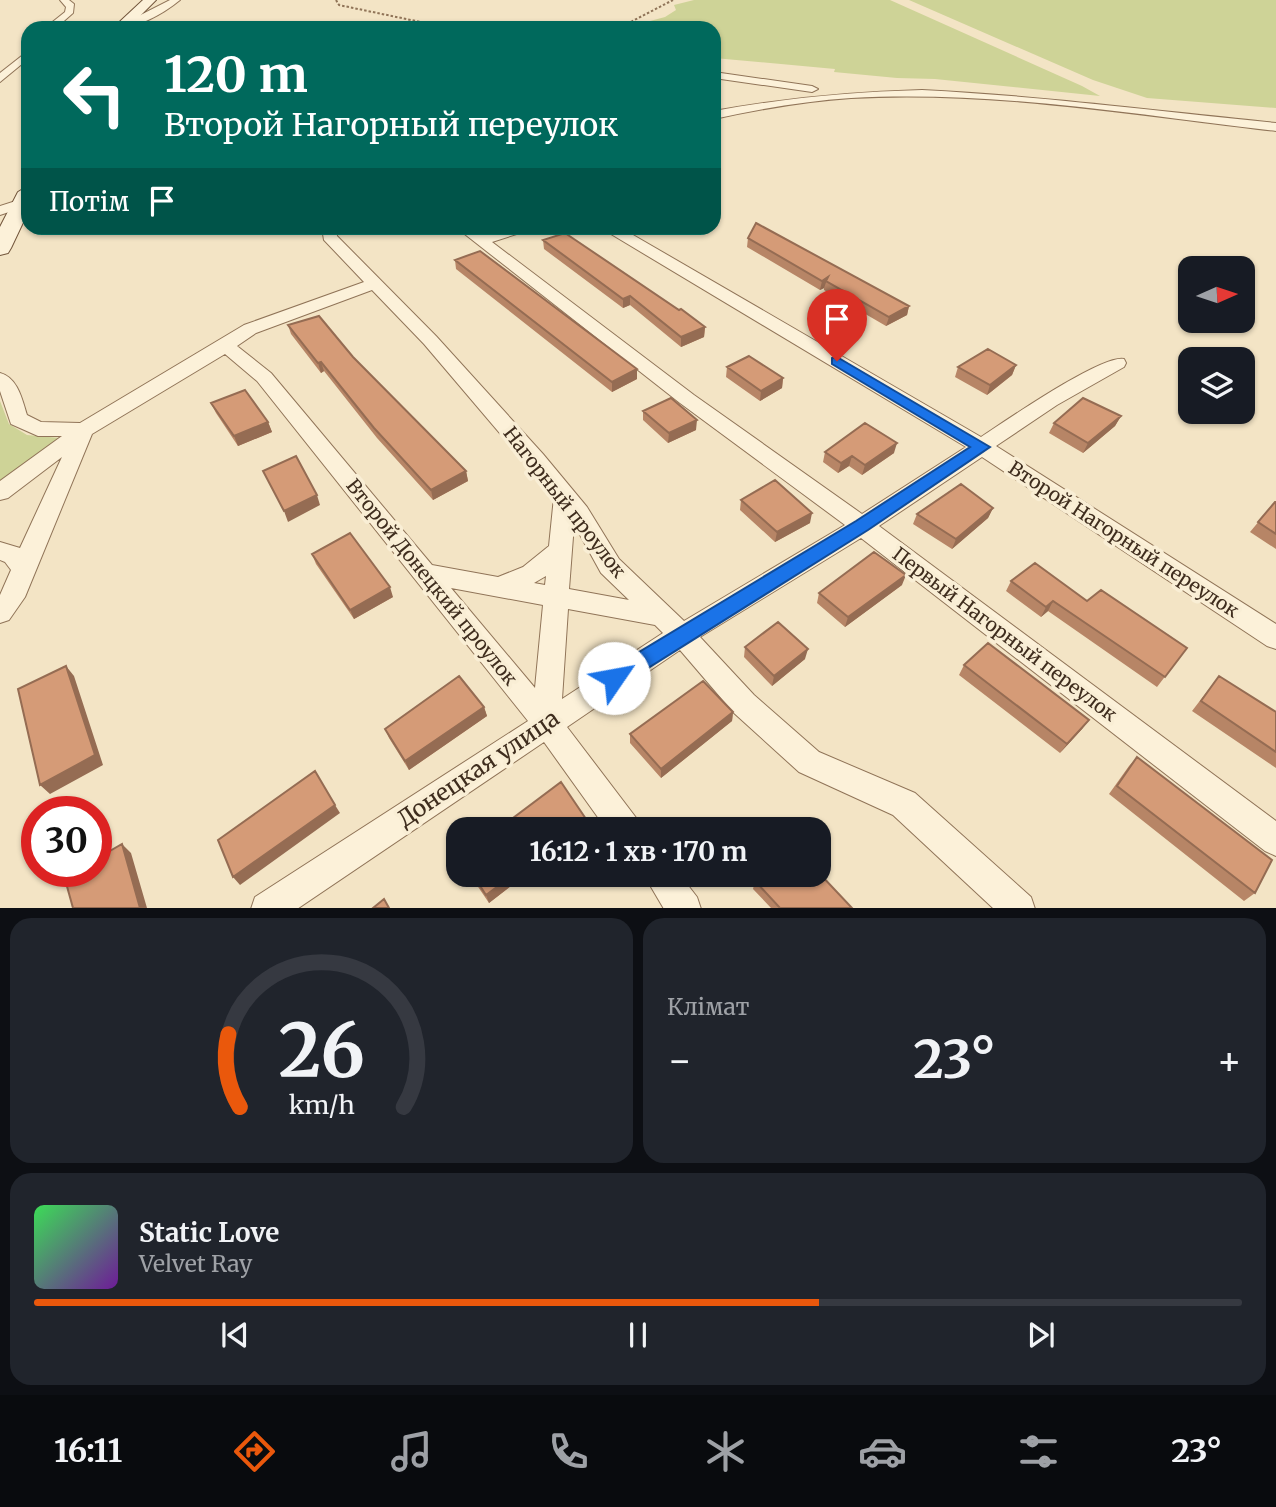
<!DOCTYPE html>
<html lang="uk">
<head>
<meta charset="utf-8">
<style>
  body { margin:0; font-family:Merriweather,serif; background:#20242c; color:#f1f3f6; height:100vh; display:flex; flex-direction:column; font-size:26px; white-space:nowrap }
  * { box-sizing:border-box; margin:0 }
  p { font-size:23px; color:#9ea1a6 }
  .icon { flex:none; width:38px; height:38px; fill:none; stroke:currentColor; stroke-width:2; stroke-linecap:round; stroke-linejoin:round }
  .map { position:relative; height:908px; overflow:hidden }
  .details { display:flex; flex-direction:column; gap:10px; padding:10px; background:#0d0f14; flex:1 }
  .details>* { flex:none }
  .banner { position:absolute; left:21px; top:21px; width:700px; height:214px; border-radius:21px; box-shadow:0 2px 5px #0004; background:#00695c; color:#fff; overflow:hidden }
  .needle { width:46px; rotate:87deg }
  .buttons { position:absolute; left:1178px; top:256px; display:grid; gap:14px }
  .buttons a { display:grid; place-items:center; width:77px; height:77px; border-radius:14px; background:#171b24; box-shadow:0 2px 5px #0004; font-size:35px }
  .speed { position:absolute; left:21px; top:796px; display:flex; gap:14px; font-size:35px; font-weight:700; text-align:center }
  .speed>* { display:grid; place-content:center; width:91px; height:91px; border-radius:50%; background:#171b24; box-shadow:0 2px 5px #0004; line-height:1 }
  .speed .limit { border:10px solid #d22; background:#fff; color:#111 }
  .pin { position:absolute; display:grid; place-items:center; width:60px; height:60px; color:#fff; margin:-72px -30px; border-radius:50% 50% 50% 0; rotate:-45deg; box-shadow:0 0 7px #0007 }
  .pin .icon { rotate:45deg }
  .me { position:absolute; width:77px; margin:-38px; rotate:57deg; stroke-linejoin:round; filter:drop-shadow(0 0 5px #0008) }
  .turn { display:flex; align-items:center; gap:24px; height:147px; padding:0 28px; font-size:32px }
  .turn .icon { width:91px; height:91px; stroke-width:2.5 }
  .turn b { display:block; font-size:49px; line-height:60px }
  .then { display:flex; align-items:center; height:66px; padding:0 28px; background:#0003; gap:14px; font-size:26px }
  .big { font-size:52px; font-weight:700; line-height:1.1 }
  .details .card { flex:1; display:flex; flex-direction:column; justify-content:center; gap:10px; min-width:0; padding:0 24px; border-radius:21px; background:#20242c }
  .details .dial { align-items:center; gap:0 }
  .dial svg { height:182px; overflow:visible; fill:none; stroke:#363941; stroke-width:7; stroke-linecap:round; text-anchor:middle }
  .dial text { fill:#f1f3f6; stroke:none }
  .song { display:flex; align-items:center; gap:21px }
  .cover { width:84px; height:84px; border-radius:10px; background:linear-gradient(135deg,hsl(130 70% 55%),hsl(280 70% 35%)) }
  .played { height:7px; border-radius:4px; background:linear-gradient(90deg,#ea580c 65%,#363941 65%) }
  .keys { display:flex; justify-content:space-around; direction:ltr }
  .heat { display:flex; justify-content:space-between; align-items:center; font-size:38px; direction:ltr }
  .details .tiles { flex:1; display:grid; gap:10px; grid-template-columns:1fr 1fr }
  .card:last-child { grid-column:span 2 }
  .trip { position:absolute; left:446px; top:817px; width:385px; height:70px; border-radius:21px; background:#171b24; box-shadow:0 2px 5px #0004; font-weight:700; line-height:70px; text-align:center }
  .dock { display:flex; height:112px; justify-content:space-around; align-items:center; background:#090b0e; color:#9ea1a6 }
  .dock .icon { width:49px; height:49px }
  .dock .selected { color:#ea580c }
  .dock b { font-size:32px; color:#f1f3f6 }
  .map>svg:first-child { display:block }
  .green { fill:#ced397 }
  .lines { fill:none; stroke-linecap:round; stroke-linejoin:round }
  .minor-casing { stroke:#907458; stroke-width:2 }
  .secondary-casing { stroke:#72553b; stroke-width:2 }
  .path { stroke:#907458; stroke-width:2; stroke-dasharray:2.5 2; stroke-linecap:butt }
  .minor { fill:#fcf1d9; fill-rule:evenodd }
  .secondary { fill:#fcf1d9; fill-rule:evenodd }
  .wall { fill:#b78566 }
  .shaded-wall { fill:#956c53 }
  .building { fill:#d59b77; stroke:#956c53; stroke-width:2 }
  .route { fill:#1a73e8; stroke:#114b97; stroke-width:2 }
  .labels { text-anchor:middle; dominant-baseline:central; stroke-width:7; stroke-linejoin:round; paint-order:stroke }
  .street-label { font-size:19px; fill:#3f2d1e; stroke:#f9eed5 }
  .near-street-label { font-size:23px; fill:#3f2d1e; stroke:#f9eed5 }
</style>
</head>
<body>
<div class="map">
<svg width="1276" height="909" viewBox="0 0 1276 909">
  <rect width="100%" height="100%" fill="#f3e4c5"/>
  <path class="green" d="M694 0H890L1082 86 1100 96 935 79 897 78 834 72 835 69 714 58V28H624L665 17 676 10 674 5Z
    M909 0H1276V108L1147 98 1093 80Z
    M0 401 9 424 27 435 60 438 0 482Z"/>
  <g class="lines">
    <g class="minor-casing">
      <path id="minor" d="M60 0H69L74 4 73 13 56 28H45L65 12 66 7Z
        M170 0H180C163 14 138 28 115 28Z
        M28 51V59L0 82V73Z
        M714 72 812 86 818 89 812 92 714 78Z
        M922 90C1041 96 1158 111 1276 123V131C1136 115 993 90 851 98 805 101 760 109 714 119V111C785 98 850 92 922 90Z
        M22 199 27 200V206L0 215V206Z
        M322 228H336L337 236 436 336 543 454 587 507 619 559 684 621 845 525 680 403 457 228H473L483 235 508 228H528L526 231 492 242 694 395 862 514 966 447 606 231 604 228H621L981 437C1004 422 1102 354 1124 359L1126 363 1124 367 1057 405 996 446 1276 624V649L1267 646 982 457 879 526 1276 821V856L1265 851 861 538 700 637 754 695 819 752 915 793 1031 897 1035 909H994L893 815 799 772 734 713 680 650 567 727 637 819 641 830H607L544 742 297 909H251L255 897 528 721 257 381 225 354 92 434 25 597 9 620 0 623V595L11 570 5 562 0 560V542L20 548 62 457 8 498 0 500V481L62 436H38L11 424 0 391V373C18 378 22 399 27 415L41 422 80 423 244 325 364 282 324 240ZM372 290 424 344 554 497 549 546 523 567 498 577 432 565 271 373 237 346 256 333ZM574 524 601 573 629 600 569 589ZM546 576 545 585 534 583ZM451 588 543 605 535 688ZM568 609 655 625 663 633 562 699Z
        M644 875H680L697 897 701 909H664Z"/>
    </g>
    <g class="secondary-casing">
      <path id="secondary" d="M143 0H156L128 28H113Z
        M28 186V212L11 248 8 253 0 255V227L18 192Z"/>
    </g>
    <path class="path" d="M336 0 339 5 435 25
      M166 24 463 28
      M619 28 673 0"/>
    <use href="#minor" class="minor"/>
    <use href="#secondary" class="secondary"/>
  </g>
  <path class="wall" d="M748 238 909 306 907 315 886 326 824 290V288L820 290 747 247Z
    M543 240 679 310 705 327 704 337 681 347 630 305 623 308 544 249Z
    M455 260 637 379 612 392 456 269Z
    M288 325 353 357 466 471 468 481 433 500 377 438 324 371 321 373 291 334Z
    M1016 365 1012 375 987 395 955 377 958 367Z
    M727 367 783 378 782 388 760 401 726 377Z
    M211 403 268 422 272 432 238 446 216 413Z
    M643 411 696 430 668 443 643 420Z
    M1121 416 1115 426 1083 453 1049 433 1054 423Z
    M825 452 894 453 862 475 849 466 838 473 823 462Z
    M741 500 810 523 775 542 740 510Z
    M1275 502H1276V549L1250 532Z
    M993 508 988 518 952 549 913 524 917 514Z
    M312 554 393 597 354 619 316 564Z
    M1011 581 1087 601 1187 648 1157 687 1048 611 1041 617 1006 591Z
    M902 585 845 627 817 603 819 593Z
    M745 647 805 659 772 686 744 657Z
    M964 665 1089 720 1082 729 1060 753 959 675Z
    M1219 676 1276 712V768L1192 711Z
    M484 707 487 716 409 770 389 738 385 729Z
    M733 712 732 721 661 778 630 743V734Z
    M1137 757 1255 893 1244 901 1109 794 1129 766Z
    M470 875H525L489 903Z
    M755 881 852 908H771L753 889Z"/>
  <path class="shaded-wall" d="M828 277 824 288 820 290 822 281Z
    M630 296V305L623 308V299Z
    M909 306 907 315 886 326 889 317Z
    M705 327 704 337 681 347V337Z
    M321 362 324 371 321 373 318 363Z
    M1016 365 1012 375 987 395 990 385Z
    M637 369V379L612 392V382Z
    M783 378 782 388 760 401 761 391Z
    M1121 416 1115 426 1083 453 1088 443Z
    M697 420 696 430 668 443 669 433Z
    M268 422 272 432 238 446 234 436Z
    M897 443 894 453 862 475 865 465Z
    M852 456 849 466 838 473 841 463Z
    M466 471 468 481 433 500 431 490Z
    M317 495 320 505 288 522 284 511Z
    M993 508 988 518 952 549 956 539Z
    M812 513 810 523 775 542 777 532Z
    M906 575 902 585 845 627 848 617Z
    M390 587 393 597 354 619 350 610Z
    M1053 601 1048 611 1041 617 1046 607Z
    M808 649 805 659 772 686 774 676Z
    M66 666 74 676 103 765 50 794 40 785Z
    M484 707 487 716 409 770 405 761Z
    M733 712 732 721 661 778V769Z
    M1089 720 1082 729 1060 753 1067 744Z
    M335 805 340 813 240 885 233 877Z
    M586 819 587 827 584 830H572Z
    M122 844 131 853 147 908H140Z
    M513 875H525L489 903 486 895Z"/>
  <path class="building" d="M756 223 909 306 889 317 826 281 828 277 822 281 748 238Z
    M565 233 679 310 681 309 705 327 681 337 630 296 623 299 543 240Z
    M480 251 637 369 612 382 455 260Z
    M319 316 353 357 466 471 431 490 374 428 321 362 318 363 288 325Z
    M988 349 1016 365 990 385 958 367Z
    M749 356 783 378 761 391 727 367Z
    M245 390 268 422 234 436 211 403Z
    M671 398 697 420 669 433 643 411Z
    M1083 398 1121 416 1088 443 1054 423Z
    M865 423 897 443 865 465 852 456 841 463 825 452Z
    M296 456 317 495 284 511 263 471Z
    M775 480 812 513 777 532 741 500Z
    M961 484 993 508 956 539 917 514Z
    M1275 502H1276V534L1258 522Z
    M350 533 390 587 350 610 312 554Z
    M874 552 906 575 848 617 819 593Z
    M1035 563 1087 601 1101 590 1187 648 1165 677 1053 601 1046 607 1011 581Z
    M778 622 808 649 774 676 745 647Z
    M988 643 1089 720 1067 744 964 665Z
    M66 666 95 755 40 785 18 689Z
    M459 676 484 707 405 761 385 729Z
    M1219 676 1276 712V752L1201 701Z
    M703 681 733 712 661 769 630 734Z
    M1137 757 1272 860 1255 893 1117 786Z
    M315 771 335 805 233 877 218 840Z
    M561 782 586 819 572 830H497Z
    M122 844 140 908H73L63 872H96V859Z
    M819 873 852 908H780L755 881 760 875H819Z
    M473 875H513L486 895Z
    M384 899 389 908H373Z"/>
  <path class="route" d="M837 357 990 447 868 530 621 685 614 688 606 685 603 678 606 672 856 521 970 447 832 364V358Z"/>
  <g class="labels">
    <g class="street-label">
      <text transform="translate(565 502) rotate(52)">Нагорный проулок</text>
      <text transform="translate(1124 539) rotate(33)">Второй Нагорный переулок</text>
      <text transform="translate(432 582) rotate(51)">Второй Донецкий проулок</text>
      <text transform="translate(1005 634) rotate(37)">Первый Нагорный переулок</text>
    </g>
    <g class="near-street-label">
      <text transform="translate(478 768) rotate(-34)">Донецкая улица</text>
    </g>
  </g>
</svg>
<div class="buttons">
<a><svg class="needle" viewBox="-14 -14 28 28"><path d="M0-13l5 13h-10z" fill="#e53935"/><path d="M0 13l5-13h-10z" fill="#9ea1a6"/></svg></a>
<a><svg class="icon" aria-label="layers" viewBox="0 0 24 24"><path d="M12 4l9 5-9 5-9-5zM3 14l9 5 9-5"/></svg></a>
</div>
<div class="speed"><div class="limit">30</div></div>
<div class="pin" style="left:837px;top:361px;background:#d93025"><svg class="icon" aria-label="arrive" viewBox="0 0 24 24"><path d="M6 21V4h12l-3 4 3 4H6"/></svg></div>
<svg class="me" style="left:614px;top:678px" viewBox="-20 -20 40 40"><circle r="19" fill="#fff"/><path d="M0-13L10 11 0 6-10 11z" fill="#1a73e8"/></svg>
<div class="trip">16:12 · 1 хв · 170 m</div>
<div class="banner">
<div class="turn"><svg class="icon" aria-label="left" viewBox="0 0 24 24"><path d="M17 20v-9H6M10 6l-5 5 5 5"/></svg><div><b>120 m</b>Второй Нагорный переулок</div></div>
<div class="then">Потім<svg class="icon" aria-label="arrive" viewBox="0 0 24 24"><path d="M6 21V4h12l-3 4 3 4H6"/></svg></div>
</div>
</div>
<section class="details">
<div class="tiles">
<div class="card dial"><svg viewBox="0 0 100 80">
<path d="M14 69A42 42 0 1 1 86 69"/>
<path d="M14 69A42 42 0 0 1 9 37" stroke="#ea580c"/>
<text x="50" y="56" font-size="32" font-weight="700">26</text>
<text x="50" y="72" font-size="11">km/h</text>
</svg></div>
<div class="card"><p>Клімат</p>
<div class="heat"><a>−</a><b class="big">23°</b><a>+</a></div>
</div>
<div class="card">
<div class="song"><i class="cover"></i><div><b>Static Love</b><p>Velvet Ray</p></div></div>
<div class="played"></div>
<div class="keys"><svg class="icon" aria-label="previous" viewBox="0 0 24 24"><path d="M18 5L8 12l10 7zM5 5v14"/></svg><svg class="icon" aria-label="pause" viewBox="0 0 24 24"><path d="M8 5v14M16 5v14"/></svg><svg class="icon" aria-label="next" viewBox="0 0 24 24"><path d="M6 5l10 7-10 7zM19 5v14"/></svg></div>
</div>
</div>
</section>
<nav class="dock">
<b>16:11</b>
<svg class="icon selected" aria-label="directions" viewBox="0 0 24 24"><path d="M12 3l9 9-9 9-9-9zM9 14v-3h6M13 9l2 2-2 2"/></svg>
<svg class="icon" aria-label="music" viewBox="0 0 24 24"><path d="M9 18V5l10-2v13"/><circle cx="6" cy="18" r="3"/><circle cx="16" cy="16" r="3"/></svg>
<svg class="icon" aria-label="phone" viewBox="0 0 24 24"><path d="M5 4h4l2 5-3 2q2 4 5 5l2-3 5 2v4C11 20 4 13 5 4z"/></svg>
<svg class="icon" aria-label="climate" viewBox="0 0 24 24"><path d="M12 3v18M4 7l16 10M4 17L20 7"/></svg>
<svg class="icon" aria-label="car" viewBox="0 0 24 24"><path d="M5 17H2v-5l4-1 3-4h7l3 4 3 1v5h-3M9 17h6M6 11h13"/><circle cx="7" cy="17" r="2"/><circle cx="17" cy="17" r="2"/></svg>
<svg class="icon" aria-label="filters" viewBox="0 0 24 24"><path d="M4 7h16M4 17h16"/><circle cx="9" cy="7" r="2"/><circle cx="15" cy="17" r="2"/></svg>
<b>23°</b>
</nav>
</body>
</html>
